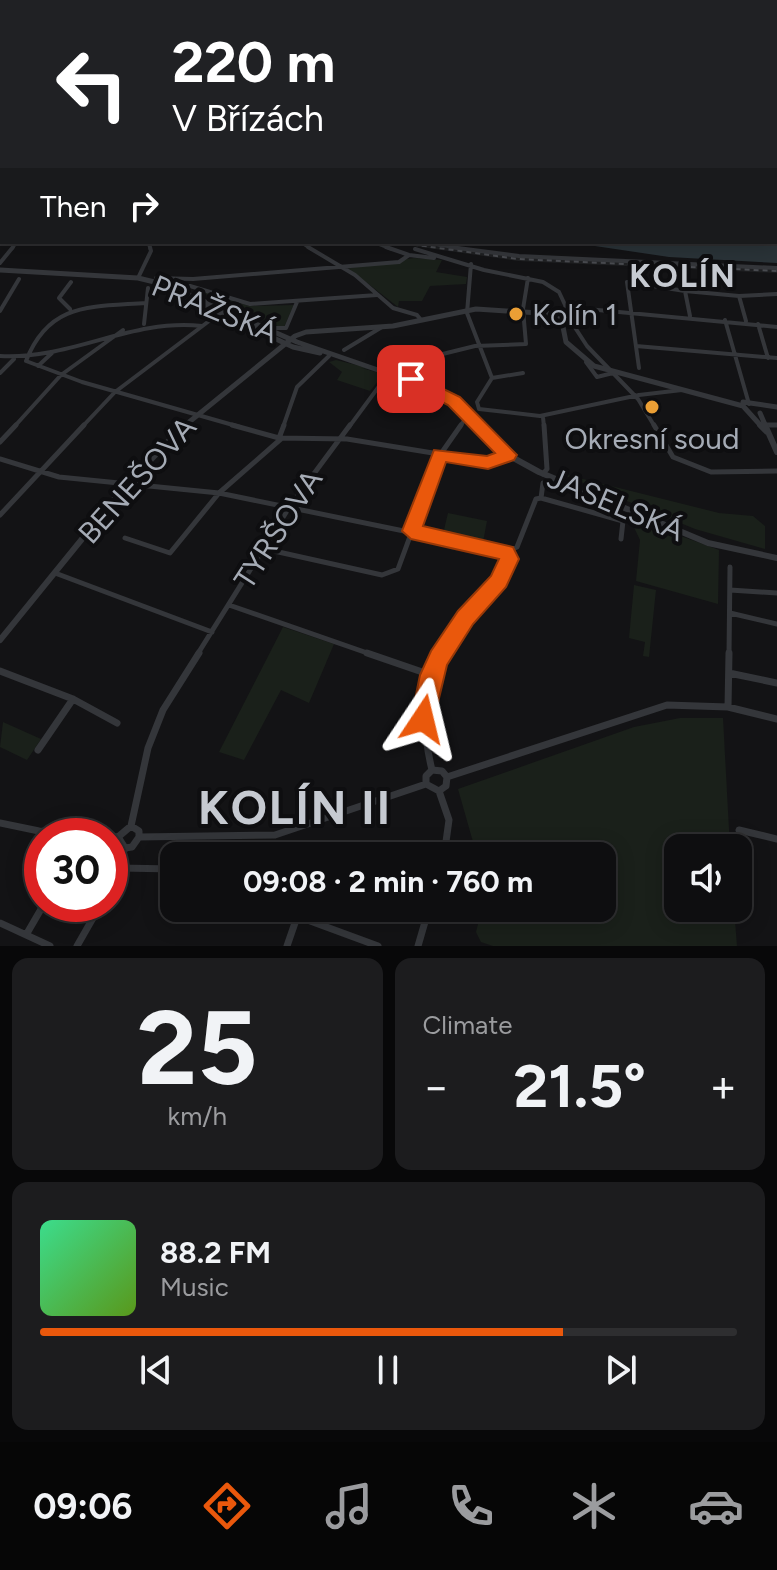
<!DOCTYPE html>
<html lang="en">
<head>
<meta charset="utf-8">
<style>
  body { margin:0; font-family:Figtree,sans-serif; background:#1c1c1e; color:#f1f3f6; height:100vh; display:flex; flex-direction:column; font-size:30px; white-space:nowrap }
  * { box-sizing:border-box; margin:0 }
  p { font-size:26px; color:#9b9c9f }
  .icon { flex:none; width:44px; height:44px; fill:none; stroke:currentColor; stroke-width:2; stroke-linecap:round; stroke-linejoin:round }
  .map { position:relative; height:946px; overflow:hidden }
  .drawer { display:flex; flex-direction:column; gap:12px; padding:12px; background:#080809; flex:1 }
  .drawer>* { flex:none }
  .hud { position:absolute; left:0px; top:0px; width:778px; height:244px; box-shadow:0 4px 20px #0003,0 0 0 2px #2e2e30; background:#202124; color:#fff; overflow:hidden }
  .tools { position:absolute; left:664px; top:834px; display:grid; gap:16px }
  .tools a { display:grid; place-items:center; width:88px; height:88px; border-radius:16px; background:#0e0e10; box-shadow:0 4px 20px #0003,0 0 0 2px #2e2e30; font-size:40px }
  .speed { position:absolute; left:24px; top:818px; display:flex; gap:16px; font-size:40px; font-weight:700; text-align:center }
  .speed>* { display:grid; place-content:center; width:104px; height:104px; border-radius:50%; background:#0e0e10; box-shadow:0 4px 20px #0003,0 0 0 2px #2e2e30; line-height:1 }
  .speed .limit { border:12px solid #d22; background:#fff; color:#111 }
  .pin { position:absolute; display:grid; place-items:center; width:68px; height:68px; color:#fff; margin:-34px; border-radius:16px; box-shadow:0 4px 12px #0006 }
  .me { position:absolute; width:88px; margin:-44px; rotate:10deg; stroke-linejoin:round; filter:drop-shadow(0 0 6px #0008) }
  .turn { display:flex; align-items:center; gap:28px; height:168px; padding:0 40px; font-size:36px }
  .turn .icon { width:104px; height:104px; stroke-width:2.5 }
  .turn b { display:block; font-size:56px; line-height:68px }
  .then { display:flex; align-items:center; height:76px; padding:0 40px; background:#0003; gap:16px; font-size:30px }
  .big { font-size:60px; font-weight:700; line-height:1.1 }
  .drawer .tile { flex:1; display:flex; flex-direction:column; justify-content:center; gap:12px; min-width:0; padding:0 28px; border-radius:16px; background:#1c1c1e }
  .drawer .dial { align-items:center; gap:0 }
  .dial b { font-size:104px; line-height:1 }
  .song { display:flex; align-items:center; gap:24px }
  .cover { width:96px; height:96px; border-radius:12px; background:linear-gradient(135deg,hsl(150 70% 55%),hsl(90 70% 35%)) }
  .played { height:8px; border-radius:4px; background:linear-gradient(90deg,#ea580c 75%,#2e2e30 75%) }
  .keys { display:flex; justify-content:space-around; direction:ltr }
  .heat { display:flex; justify-content:space-between; align-items:center; font-size:44px; direction:ltr }
  .drawer .tiles { flex:1; display:grid; gap:12px; grid-template-columns:1fr 1fr }
  .tile:last-child { grid-column:span 2 }
  .trip { position:absolute; left:160px; top:842px; width:456px; height:80px; border-radius:16px; background:#0e0e10; box-shadow:0 4px 20px #0003,0 0 0 2px #2e2e30; font-weight:700; line-height:80px; text-align:center }
  .tab-bar { display:flex; height:128px; justify-content:space-around; align-items:center; background:#060606; color:#9b9c9f }
  .tab-bar .icon { width:56px; height:56px }
  .tab-bar .selected { color:#ea580c }
  .tab-bar b { font-size:36px; color:#f1f3f6 }
  .map>svg:first-child { display:block }
  .built { fill:#1f2022 }
  .green { fill:#1a201a }
  .water { fill:#2a3338 }
  .lines { fill:none; stroke-linecap:round; stroke-linejoin:round }
  .minor-far3 { stroke:#34363a; stroke-width:3 }
  .minor-far2 { stroke:#34363a; stroke-width:4 }
  .minor-far1 { stroke:#34363a; stroke-width:5 }
  .minor { stroke:#34363a; stroke-width:7 }
  .tertiary-far2 { stroke:#34363a; stroke-width:3 }
  .tertiary-far1 { stroke:#34363a; stroke-width:5 }
  .tertiary { stroke:#34363a; stroke-width:6 }
  .rail { stroke:#484a4f; stroke-width:2; stroke-dasharray:5 4; stroke-linecap:butt }
  .route { fill:#ea580c; stroke:#983908; stroke-width:2 }
  .poi-dot { fill:#eb9f35; stroke:#0e0e10; stroke-width:3 }
  .labels { text-anchor:middle; dominant-baseline:central; stroke-width:8; stroke-linejoin:round; paint-order:stroke }
  .street-label { font-size:30px; fill:#a5abb5; stroke:#0e0e10 }
  .poi-label { font-size:30px; fill:#a5abb5; stroke:#0e0e10; text-anchor:start }
  .far-district-label { font-size:32px; font-weight:bold; letter-spacing:2px; fill:#c6cad1; stroke:#0e0e10 }
  .near-district-label { font-size:46px; font-weight:bold; letter-spacing:2px; fill:#c6cad1; stroke:#0e0e10 }
</style>
</head>
<body>
<div class="map">
<svg width="777" height="946" viewBox="0 0 777 946">
  <rect width="100%" height="100%" fill="#131315"/>
  <path class="built" d="M386 242 519 255 777 269V273L518 261Z"/>
  <path class="green" d="M102 0H430L433 2H105Z
    M414 258 442 260 436 272 467 277 466 284 430 286 422 301H399L398 307 348 268Z
    M192 288 249 306 294 305 284 327H279Z
    M336 360 380 371 361 368 384 374 370 391 337 380 342 372 329 362Z
    M559 473 719 513 753 516 765 526V549L695 529Z
    M448 513 487 521 483 542 443 534Z
    M629 517 719 550 718 604 636 581 640 540Z
    M634 585 656 590 649 657 643 656 645 642 629 638Z
    M283 627 334 644 309 703 281 690 244 760 219 752Z
    M680 718H723L730 848H678V908H734L737 946H493L481 942 476 932 482 908H602V856H477L458 789 634 727Z
    M3 722 41 739 27 760 0 747Z"/>
  <path class="water" d="M777 231V263L669 257 568 242H776Z"/>
  <g class="lines">
    <path class="minor-far3" d="M740 2H749
      M148 242 150 249
      M300 242 311 249
      M373 242 391 249
      M416 242 465 249
      M12 249 17 242"/>
    <path class="minor-far2" d="M308 247 355 275 393 308 417 315 421 320
      M386 247 409 255 434 258
      M450 247 519 256 777 268
      M415 249 484 270 543 282 559 292 566 307
      M0 263 13 247
      M471 264 467 313 492 378 477 402 479 409 540 416 639 395 682 390
      M138 278 151 251 150 247
      M156 278 193 279 399 262 409 255
      M190 286 250 304 377 295
      M739 296 777 294
      M739 296 746 321
      M146 303C91 307 49 302 26 361L82 382 240 427
      M575 308 574 326 587 346 638 399 655 427
      M70 309 59 298 71 282
      M0 311 19 279
      M558 314 566 307 777 327
      M690 316 685 291 739 296
      M725 320 749 404
      M144 324 148 288
      M758 324 768 358
      M269 328H286L297 302
      M636 346 777 358
      M344 350 382 327
      M0 356C71 360 131 318 202 326
      M586 362 597 377 613 373
      M38 366 52 353
      M639 368 627 282 685 291
      M0 373 14 359
      M492 378 523 373
      M543 417 544 427
      M764 425H777
      M14 427 61 375 123 330
      M82 427 115 392 221 312
      M283 427 297 387 329 356
      M349 427 394 366 475 346 526 344 523 309 528 278
      M460 427 463 422"/>
    <path class="minor-far1" d="M232 425 279 438 347 439 488 462 508 455
      M654 425 673 457 711 472 777 471
      M764 425H777
      M279 438 284 425
      M0 442 16 425
      M0 459 59 477 219 493 506 552
      M543 474 547 469 544 425
      M541 498 623 521 621 539
      M0 515 84 425
      M125 538 170 553 219 493 282 438
      M265 549 382 575 398 569 440 455 461 425
      M506 552 517 547 536 499 541 498 543 483
      M55 573 212 632
      M730 590 777 593
      M229 605 373 655
      M730 613 777 624
      M197 655 290 506 350 425
      M440 655C456 626 512 580 506 552
      M729 655 730 567"/>
    <path class="minor" d="M367 653 431 675
      M0 671 73 699 117 723
      M729 673 777 683
      M728 707 729 653
      M38 750 73 699
      M432 770C422 729 421 691 441 653
      M447 777 667 705 728 707 777 719
      M426 784V776L432 770 442 771 447 777
      M426 784 439 791 446 786 447 777
      M439 791 449 820 444 856
      M0 823 39 831 103 836
      M131 826 148 748 163 710 199 653
      M739 830 777 839
      M110 836 118 837
      M118 837 125 848 132 847 139 837 275 835 426 784
      M118 837 131 826 139 831V837
      M120 868 174 869
      M110 888 125 848
      M275 908 378 946
      M0 923 50 946
      M26 935 44 904
      M77 946 101 904
      M287 946 297 917
      M418 946 429 908"/>
    <path class="tertiary-far2" d="M434 0 437 2"/>
    <path class="tertiary-far1" d="M0 270 138 278 167 285 297 342 433 389 461 406 481 427
      M184 296 293 347 320 353
      M743 402 777 407
      M760 413 766 427
      M183 427 295 336 306 332 393 326 476 309 555 314 561 317 566 342 594 366 743 406 762 427"/>
    <path class="tertiary" d="M479 425 508 455 539 472 708 543 777 558
      M760 425 767 432
      M765 425 777 452
      M0 640 121 491 184 425"/>
    <path class="rail" d="M652 0 656 2
      M771 0 774 2
      M395 242 518 259 777 271"/>
  </g>
  <path class="route" d="M411 373 460 397 517 455 514 460 488 469 446 462 423 526 513 547 519 559 506 587 473 624 447 665 434 719 431 727 423 730 414 727 411 719 420 675 431 651 458 611 491 576 499 559 411 539 402 531 434 450 487 456 495 453 448 405 405 383V375Z"/>
  <g class="poi-dot">
    <circle cx="516" cy="314" r="8"/>
    <circle cx="652" cy="407" r="8"/>
  </g>
  <g class="labels">
    <g class="street-label">
      <text transform="translate(215 309) rotate(22)">PRAŽSKÁ</text>
      <text transform="translate(137 480) rotate(-48)">BENEŠOVA</text>
      <text transform="translate(616 504) rotate(23)">JASELSKÁ</text>
      <text transform="translate(278 529) rotate(-57)">TYRŠOVA</text>
    </g>
    <g class="poi-label">
      <text x="532" y="314">Kolín 1</text>
      <text x="652" y="438" text-anchor="middle">Okresní soud</text>
    </g>
    <g class="far-district-label">
      <text x="683" y="276">KOLÍN</text>
    </g>
    <g class="near-district-label">
      <text x="295" y="808">KOLÍN II</text>
    </g>
  </g>
</svg>
<div class="tools">
<a><svg class="icon" aria-label="sound" viewBox="0 0 24 24"><path d="M4 9h4l5-4v14l-5-4H4zM17 9q2 3 0 6"/></svg></a>
</div>
<div class="speed"><div class="limit">30</div></div>
<div class="pin" style="left:411px;top:379px;background:#d93025"><svg class="icon" aria-label="arrive" viewBox="0 0 24 24"><path d="M6 21V4h12l-3 4 3 4H6"/></svg></div>
<svg class="me" style="left:423px;top:719px" viewBox="-20 -20 40 40"><path d="M0-17L14 15 0 8-14 15z" fill="#ea580c" stroke="#fff" stroke-width="4"/></svg>
<div class="trip">09:08 · 2 min · 760 m</div>
<div class="hud">
<div class="turn"><svg class="icon" aria-label="left" viewBox="0 0 24 24"><path d="M17 20v-9H6M10 6l-5 5 5 5"/></svg><div><b>220 m</b>V Břízách</div></div>
<div class="then">Then<svg class="icon" aria-label="right" viewBox="0 0 24 24"><path d="M7 20v-9h11M14 6l5 5-5 5"/></svg></div>
</div>
</div>
<section class="drawer">
<div class="tiles">
<div class="tile dial"><b>25</b><p>km/h</p></div>
<div class="tile"><p>Climate</p>
<div class="heat"><a>−</a><b class="big">21.5°</b><a>+</a></div>
</div>
<div class="tile">
<div class="song"><i class="cover"></i><div><b>88.2 FM</b><p>Music</p></div></div>
<div class="played"></div>
<div class="keys"><svg class="icon" aria-label="previous" viewBox="0 0 24 24"><path d="M18 5L8 12l10 7zM5 5v14"/></svg><svg class="icon" aria-label="pause" viewBox="0 0 24 24"><path d="M8 5v14M16 5v14"/></svg><svg class="icon" aria-label="next" viewBox="0 0 24 24"><path d="M6 5l10 7-10 7zM19 5v14"/></svg></div>
</div>
</div>
</section>
<nav class="tab-bar">
<b>09:06</b>
<svg class="icon selected" aria-label="directions" viewBox="0 0 24 24"><path d="M12 3l9 9-9 9-9-9zM9 14v-3h6M13 9l2 2-2 2"/></svg>
<svg class="icon" aria-label="music" viewBox="0 0 24 24"><path d="M9 18V5l10-2v13"/><circle cx="6" cy="18" r="3"/><circle cx="16" cy="16" r="3"/></svg>
<svg class="icon" aria-label="phone" viewBox="0 0 24 24"><path d="M5 4h4l2 5-3 2q2 4 5 5l2-3 5 2v4C11 20 4 13 5 4z"/></svg>
<svg class="icon" aria-label="climate" viewBox="0 0 24 24"><path d="M12 3v18M4 7l16 10M4 17L20 7"/></svg>
<svg class="icon" aria-label="car" viewBox="0 0 24 24"><path d="M5 17H2v-5l4-1 3-4h7l3 4 3 1v5h-3M9 17h6M6 11h13"/><circle cx="7" cy="17" r="2"/><circle cx="17" cy="17" r="2"/></svg>
</nav>
</body>
</html>
